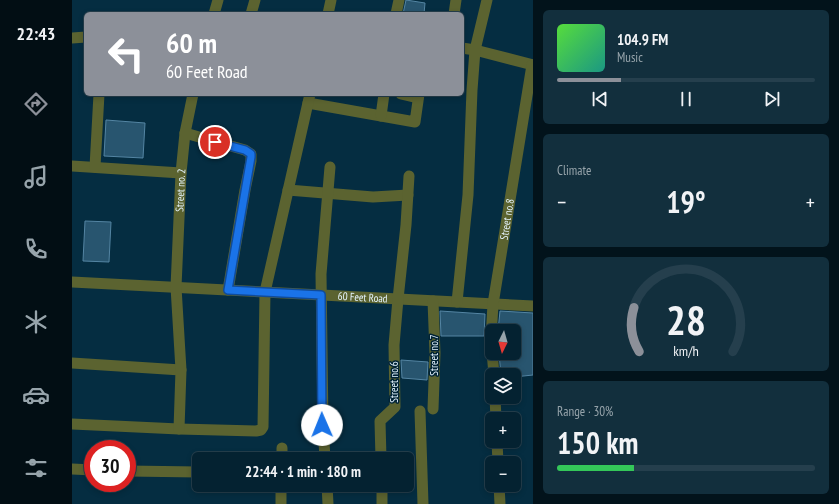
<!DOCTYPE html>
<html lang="en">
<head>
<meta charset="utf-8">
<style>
  body { margin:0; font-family:"PT Sans Narrow",sans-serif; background:#122f3d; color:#f1f3f6; height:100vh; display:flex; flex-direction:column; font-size:15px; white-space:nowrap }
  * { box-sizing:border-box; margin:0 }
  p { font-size:13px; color:#97a4ab }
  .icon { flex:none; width:22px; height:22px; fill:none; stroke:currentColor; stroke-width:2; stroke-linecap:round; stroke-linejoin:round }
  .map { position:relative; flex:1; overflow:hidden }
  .drawer { display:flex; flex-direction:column; gap:10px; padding:10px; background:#02131b; width:306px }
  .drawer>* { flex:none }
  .top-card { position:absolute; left:12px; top:12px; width:380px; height:84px; border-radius:6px; box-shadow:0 2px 6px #0003,0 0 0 1px #253f4d; background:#8c9099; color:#fff; overflow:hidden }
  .needle { width:26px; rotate:185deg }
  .buttons { position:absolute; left:413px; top:324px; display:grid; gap:8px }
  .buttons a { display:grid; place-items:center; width:36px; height:36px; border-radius:6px; background:#042231; box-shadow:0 2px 6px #0003,0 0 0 1px #253f4d; font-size:20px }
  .speed { position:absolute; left:12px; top:440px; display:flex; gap:8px; font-size:20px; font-weight:700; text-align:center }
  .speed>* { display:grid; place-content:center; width:52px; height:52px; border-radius:50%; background:#042231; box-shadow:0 2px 6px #0003,0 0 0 1px #253f4d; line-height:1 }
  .speed .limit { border:6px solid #d22; background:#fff; color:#111 }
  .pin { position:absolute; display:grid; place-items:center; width:34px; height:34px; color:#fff; margin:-17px; border:2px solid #fff; border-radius:50%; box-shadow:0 1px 4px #0007 }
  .me { position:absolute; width:44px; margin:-22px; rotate:359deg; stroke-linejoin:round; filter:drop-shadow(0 0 3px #0008) }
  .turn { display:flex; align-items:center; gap:14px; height:84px; padding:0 16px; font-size:18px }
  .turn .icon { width:52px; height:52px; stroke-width:2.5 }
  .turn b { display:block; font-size:28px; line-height:34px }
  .big { font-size:30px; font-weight:600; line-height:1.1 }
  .drawer .widget { flex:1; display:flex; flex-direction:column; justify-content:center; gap:6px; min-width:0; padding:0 14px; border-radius:6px; background:#122f3d }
  .drawer .dial { align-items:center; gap:0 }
  .dial svg { height:104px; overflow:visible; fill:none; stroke:#253f4d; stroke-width:7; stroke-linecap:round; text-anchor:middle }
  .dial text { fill:#f1f3f6; stroke:none }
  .song { display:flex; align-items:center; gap:12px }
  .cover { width:48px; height:48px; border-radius:6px; background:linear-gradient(135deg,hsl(110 70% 55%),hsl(170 70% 35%)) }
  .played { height:4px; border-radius:2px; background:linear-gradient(90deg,#8c9099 25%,#253f4d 25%) }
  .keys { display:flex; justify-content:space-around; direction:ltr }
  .heat { display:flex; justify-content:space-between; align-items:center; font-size:22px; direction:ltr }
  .charge { height:6px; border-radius:3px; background:linear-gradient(90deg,#34c759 30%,#253f4d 0) }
  .trip { position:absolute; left:120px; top:452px; width:222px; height:40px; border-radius:6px; background:#042231; box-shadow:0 2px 6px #0003,0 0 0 1px #253f4d; font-weight:600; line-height:40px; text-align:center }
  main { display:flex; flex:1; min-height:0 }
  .dock { display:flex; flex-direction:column; width:72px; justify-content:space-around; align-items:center; background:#020e14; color:#97a4ab }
  .dock .icon { width:28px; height:28px }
  .dock .current { color:#8c9099 }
  .dock b { font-size:18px; color:#f1f3f6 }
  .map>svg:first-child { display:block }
  .building { fill:#28556f; stroke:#5485a3 }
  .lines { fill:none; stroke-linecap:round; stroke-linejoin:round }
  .minor { stroke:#5b6330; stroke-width:11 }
  .route-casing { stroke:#114b97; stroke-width:10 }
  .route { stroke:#1a73e8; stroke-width:7 }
  .labels { text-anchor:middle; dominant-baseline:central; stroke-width:3; stroke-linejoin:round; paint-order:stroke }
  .street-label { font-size:11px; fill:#e5f4fe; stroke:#002336 }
</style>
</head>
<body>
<main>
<nav class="dock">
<b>22:43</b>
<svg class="icon current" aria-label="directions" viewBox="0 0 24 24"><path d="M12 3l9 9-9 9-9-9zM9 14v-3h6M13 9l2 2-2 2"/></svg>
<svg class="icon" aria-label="music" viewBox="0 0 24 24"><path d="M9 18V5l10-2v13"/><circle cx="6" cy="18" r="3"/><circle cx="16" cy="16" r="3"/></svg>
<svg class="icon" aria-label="phone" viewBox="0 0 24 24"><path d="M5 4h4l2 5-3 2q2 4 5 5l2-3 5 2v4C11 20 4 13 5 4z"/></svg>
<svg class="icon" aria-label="climate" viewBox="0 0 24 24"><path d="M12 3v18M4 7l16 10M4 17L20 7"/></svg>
<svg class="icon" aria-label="car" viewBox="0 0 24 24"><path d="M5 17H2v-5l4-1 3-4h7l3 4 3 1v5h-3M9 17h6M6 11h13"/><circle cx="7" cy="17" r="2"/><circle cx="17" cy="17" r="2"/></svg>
<svg class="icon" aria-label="filters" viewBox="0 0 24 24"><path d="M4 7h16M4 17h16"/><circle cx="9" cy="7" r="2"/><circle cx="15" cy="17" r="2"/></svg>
</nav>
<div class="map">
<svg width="461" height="504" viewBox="0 0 461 504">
  <rect width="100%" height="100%" fill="#052d41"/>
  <path class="building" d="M334 0 353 3 352 14H331Z
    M34 120 73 123 71 158 32 156Z
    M13 221 39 222 37 262 11 261Z
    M368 311 413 314 412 336H369Z
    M428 311 461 313V375L442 377V375H429L427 353H442V331H426Z
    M329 360 356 362 355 380 330 378Z"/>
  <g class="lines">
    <g class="minor">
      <path d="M142 14 146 0"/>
      <path d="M179 14 183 0"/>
      <path d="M256 14 259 0"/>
      <path d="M324 14 327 0"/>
      <path d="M382 14 384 0"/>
      <path d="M0 38 14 37"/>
      <path d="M390 48 403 50 461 65"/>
      <path d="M329 94 346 98"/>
      <path d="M236 103 343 122 347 94"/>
      <path d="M309 116 312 94"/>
      <path d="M113 133 173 150 179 154V161L173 190 156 290"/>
      <path d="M0 166 109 173"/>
      <path d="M23 167 27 94"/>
      <path d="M216 190 301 197 336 195"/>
      <path id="s1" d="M0 282 461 306"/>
      <path d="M361 301 363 353 361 409"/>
      <path d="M385 302 396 195 400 90 403 50 415 0"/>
      <path d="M0 363 109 370"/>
      <path id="s2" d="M422 375 419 339 421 304 460 65"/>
      <path d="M423 397 424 419"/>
      <path d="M348 411 351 504"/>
      <path d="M0 424 107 429 184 431 189 430 191 427 193 292 238 94"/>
      <path id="s3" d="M107 429 109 370 104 287 109 173 113 133 121 94"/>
      <path d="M425 441 426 463"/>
      <path d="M210 459V448"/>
      <path d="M253 459 251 425 249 274 258 167"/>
      <path d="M309 459 308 421 323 407 322 345 326 299 334 225 337 176"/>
      <path d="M0 469 21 470"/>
      <path d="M55 471 127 472"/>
      <path d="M255 485 256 504"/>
      <path d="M310 485V504"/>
      <path d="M427 485 428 504"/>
      <path d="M209 504V485"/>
    </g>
  </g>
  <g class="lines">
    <g class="route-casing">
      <path id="route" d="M143 142 173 150 179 154V157L156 290 249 295 250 425"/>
    </g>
    <use href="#route" class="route"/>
  </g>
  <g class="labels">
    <g class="street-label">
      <text stroke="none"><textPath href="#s3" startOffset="239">Street no. 2</textPath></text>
      <text stroke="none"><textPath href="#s2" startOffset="157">Street no.8</textPath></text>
      <text stroke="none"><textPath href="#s1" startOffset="291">60 Feet Road</textPath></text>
      <text transform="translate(362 355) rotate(-90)">Street no.7</text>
      <text transform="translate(322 382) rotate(-90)">Street no.6</text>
    </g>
  </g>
</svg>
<div class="buttons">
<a><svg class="needle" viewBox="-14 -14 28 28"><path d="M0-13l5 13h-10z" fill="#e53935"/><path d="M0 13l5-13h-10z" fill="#97a4ab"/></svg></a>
<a><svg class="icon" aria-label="layers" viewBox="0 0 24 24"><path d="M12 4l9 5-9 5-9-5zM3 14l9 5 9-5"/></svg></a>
<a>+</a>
<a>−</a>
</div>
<div class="speed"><div class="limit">30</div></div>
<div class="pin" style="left:143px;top:142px;background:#d93025"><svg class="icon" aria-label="arrive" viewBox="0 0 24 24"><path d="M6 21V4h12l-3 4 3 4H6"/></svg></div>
<svg class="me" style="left:250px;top:425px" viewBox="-20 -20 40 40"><circle r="19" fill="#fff"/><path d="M0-13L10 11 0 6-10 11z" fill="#1a73e8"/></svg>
<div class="trip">22:44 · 1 min · 180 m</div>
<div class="top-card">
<div class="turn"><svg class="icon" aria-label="left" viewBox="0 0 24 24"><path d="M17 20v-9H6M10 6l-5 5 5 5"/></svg><div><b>60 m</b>60 Feet Road</div></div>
</div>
</div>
<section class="drawer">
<div class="widget">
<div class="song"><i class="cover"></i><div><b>104.9 FM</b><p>Music</p></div></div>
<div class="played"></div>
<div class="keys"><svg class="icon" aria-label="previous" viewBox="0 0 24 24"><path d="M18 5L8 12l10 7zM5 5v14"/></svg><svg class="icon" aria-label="pause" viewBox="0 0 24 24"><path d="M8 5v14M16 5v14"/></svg><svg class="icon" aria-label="next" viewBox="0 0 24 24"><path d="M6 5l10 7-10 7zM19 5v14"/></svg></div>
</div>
<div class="widget"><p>Climate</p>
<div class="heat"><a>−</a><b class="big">19°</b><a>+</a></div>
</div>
<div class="widget dial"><svg viewBox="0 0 100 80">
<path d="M14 69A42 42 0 1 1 86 69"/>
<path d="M14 69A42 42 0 0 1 10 35" stroke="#8c9099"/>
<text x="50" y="56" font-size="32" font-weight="700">28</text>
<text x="50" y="72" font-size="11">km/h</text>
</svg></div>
<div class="widget"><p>Range · 30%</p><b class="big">150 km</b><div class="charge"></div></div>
</section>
</main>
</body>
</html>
